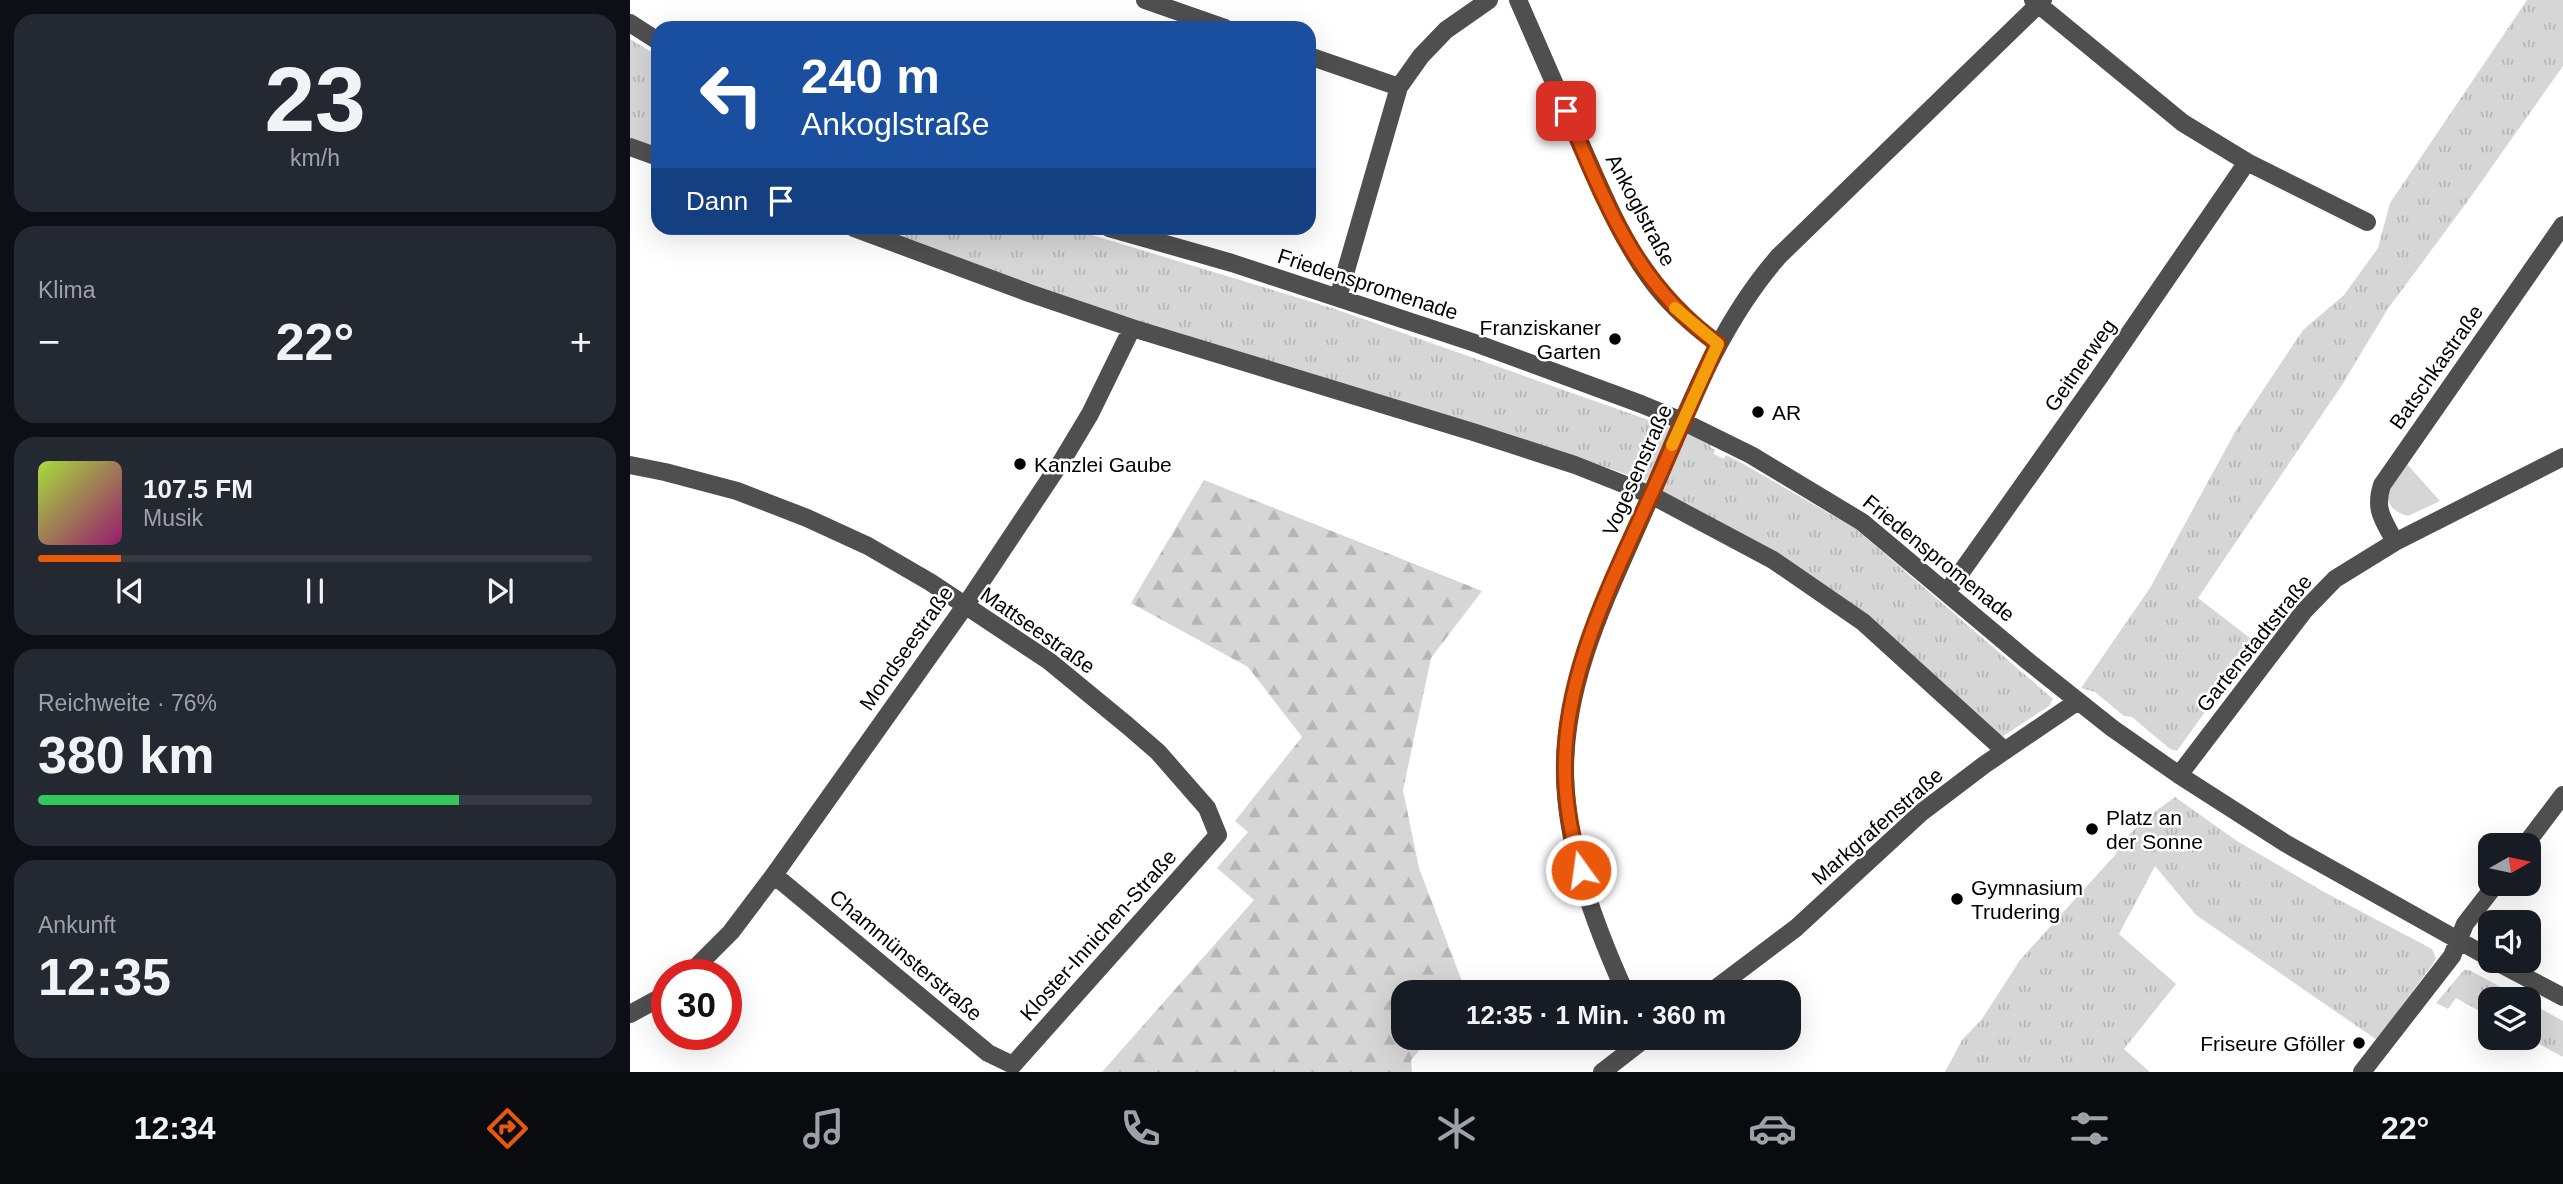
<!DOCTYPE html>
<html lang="de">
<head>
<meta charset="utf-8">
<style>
  body { margin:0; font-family:Arial,sans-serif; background:#242831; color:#f1f3f6; height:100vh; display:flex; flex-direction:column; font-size:26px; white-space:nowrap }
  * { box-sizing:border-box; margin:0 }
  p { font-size:23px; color:#9ea1a6 }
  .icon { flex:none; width:38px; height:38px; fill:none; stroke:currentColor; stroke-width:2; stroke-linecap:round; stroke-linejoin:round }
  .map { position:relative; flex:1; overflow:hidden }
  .drawer { display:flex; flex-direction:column; gap:14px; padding:14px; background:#0d0f14; width:630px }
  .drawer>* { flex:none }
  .hud { position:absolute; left:21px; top:21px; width:665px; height:214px; border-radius:21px; box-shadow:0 7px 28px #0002; background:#1a4fa0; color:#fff; overflow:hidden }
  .needle { width:46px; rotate:81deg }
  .buttons { position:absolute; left:1848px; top:833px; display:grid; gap:14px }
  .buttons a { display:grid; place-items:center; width:63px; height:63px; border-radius:14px; background:#171b24; box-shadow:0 7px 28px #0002; font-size:35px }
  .speed { position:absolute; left:21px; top:959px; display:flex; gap:14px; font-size:35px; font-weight:700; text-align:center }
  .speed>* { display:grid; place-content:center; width:91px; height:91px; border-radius:50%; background:#171b24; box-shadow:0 7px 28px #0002; line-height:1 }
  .speed .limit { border:10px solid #d22; background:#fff; color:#111 }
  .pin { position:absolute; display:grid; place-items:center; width:60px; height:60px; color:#fff; margin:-30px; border-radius:14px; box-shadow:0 4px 10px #0006 }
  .me { position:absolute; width:77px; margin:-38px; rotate:346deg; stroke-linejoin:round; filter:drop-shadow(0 0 5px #0008) }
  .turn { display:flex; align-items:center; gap:24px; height:147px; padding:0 35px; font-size:32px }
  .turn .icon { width:91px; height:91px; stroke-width:2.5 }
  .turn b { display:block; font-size:49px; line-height:60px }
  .then { display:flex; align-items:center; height:66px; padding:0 35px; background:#0003; gap:14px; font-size:26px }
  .big { font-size:52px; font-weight:600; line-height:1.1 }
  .drawer .card { flex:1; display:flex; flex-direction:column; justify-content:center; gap:10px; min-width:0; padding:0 24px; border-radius:21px; background:#242831 }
  .drawer .dial { align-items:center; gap:0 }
  .dial b { font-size:91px; line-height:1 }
  .song { display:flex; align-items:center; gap:21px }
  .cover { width:84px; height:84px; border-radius:10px; background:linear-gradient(135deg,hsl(80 70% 55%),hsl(320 70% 35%)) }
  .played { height:7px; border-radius:4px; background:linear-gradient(90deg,#ea580c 15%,#363941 15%) }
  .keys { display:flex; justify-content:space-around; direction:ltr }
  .heat { display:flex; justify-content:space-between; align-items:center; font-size:38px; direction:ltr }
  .charge { height:10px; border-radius:5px; background:linear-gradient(90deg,#34c759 76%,#363941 0) }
  .trip { position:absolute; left:761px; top:980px; width:410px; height:70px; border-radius:21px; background:#171b24; box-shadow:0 7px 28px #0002; font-weight:600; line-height:70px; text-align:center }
  .dock { display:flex; height:112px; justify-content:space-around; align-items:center; background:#090b0e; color:#9ea1a6 }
  .dock .icon { width:49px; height:49px }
  .dock .current { color:#ea580c }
  .dock b { font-size:32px; color:#f1f3f6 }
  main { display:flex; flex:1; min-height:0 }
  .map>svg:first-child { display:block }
  .green { fill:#d6d6d6 }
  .forest { fill:url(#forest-firs) }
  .park { fill:url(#park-tufts) }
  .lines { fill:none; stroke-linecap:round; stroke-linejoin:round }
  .minor { stroke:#4f4f4f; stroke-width:18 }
  .route-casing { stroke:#983908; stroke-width:18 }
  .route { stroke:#ea580c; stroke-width:12 }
  .slow { stroke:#f59e0b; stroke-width:12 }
  .poi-dot { fill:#000; stroke:#fff; stroke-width:2.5 }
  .labels { text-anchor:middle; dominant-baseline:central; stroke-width:5; stroke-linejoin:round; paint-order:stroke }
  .street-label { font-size:21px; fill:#000; stroke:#fff }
  .poi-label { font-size:21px; fill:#000; stroke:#fff; text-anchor:start }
</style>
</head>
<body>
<main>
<section class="drawer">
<div class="card dial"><b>23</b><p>km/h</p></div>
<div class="card"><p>Klima</p>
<div class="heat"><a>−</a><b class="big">22°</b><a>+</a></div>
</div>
<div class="card">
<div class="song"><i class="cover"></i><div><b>107.5 FM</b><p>Musik</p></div></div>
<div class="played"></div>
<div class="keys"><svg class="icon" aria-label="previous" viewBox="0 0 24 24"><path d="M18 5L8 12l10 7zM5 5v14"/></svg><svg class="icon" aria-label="pause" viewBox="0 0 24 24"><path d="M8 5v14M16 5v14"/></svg><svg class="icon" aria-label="next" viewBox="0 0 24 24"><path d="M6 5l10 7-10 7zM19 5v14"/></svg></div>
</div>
<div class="card"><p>Reichweite · 76%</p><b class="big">380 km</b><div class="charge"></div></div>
<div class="card"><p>Ankunft</p><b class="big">12:35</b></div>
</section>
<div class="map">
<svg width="1933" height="1072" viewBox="0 0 1933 1072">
  <defs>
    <pattern id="forest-firs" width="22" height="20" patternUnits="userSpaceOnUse" patternTransform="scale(1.75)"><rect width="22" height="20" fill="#d6d6d6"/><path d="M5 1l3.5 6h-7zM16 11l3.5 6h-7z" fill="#b6b6b6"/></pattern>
    <pattern id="park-tufts" width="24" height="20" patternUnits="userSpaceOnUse" patternTransform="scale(1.75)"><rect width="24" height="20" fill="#d6d6d6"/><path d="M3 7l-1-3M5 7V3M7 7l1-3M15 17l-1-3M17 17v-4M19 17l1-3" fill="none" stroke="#b6b6b6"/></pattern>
  </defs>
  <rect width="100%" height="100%" fill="#fff"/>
  <path class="green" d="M1776 463 1810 501 1778 516C1743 506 1763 482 1776 463Z"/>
  <path class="forest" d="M574 480 852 591 801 658 773 790 789 868 836 992H774V1038H800L781 1060 782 1072H472L624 900 587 868 618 832 605 821 672 737 618 667 501 603Z"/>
  <path class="park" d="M1897 0H1933V66L1837 202 1757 310 1712 385 1568 598 1625 642 1547 751 1540 749 1502 717 1494 716 1465 692 1451 688 1520 588 1605 432 1673 330 1714 295 1748 248 1760 203Z
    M0 39 28 56V148L0 138Z
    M243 228H439L705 309 1044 429 1026 466 1016 481 949 458 502 322Z
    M1057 432 1081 444 1080 447 1085 450 1084 454 1094 459 1096 455 1110 462 1226 529 1423 699 1419 706 1370 738 1237 617 1032 491Z
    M1545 797 1607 841 1696 893 1802 949 1806 958 1802 965 1747 1040 1566 915 1525 866 1489 934 1546 984 1494 1049 1520 1072H1315L1332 1040 1352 1019 1390 960 1485 855C1499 829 1522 814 1545 797Z
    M1834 970H1839L1893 999H1860V1017L1826 998 1818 1009 1806 1003Z
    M1899 1002 1933 1021V1057L1898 1038Z"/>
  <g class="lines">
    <path class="minor" d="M515 0 595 28
      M888 0C911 53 934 106 957 158 975 199 993 241 1019 277 1038 304 1062 325 1088 344
      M1403 0 1553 123 1617 162 1737 222
      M0 23 28 41
      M679 56 769 87
      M0 147 28 157
      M224 228 399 293 502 328 843 432 945 465 1021 495 1143 560 1233 622 1375 751
      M479 228 602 263 848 344 1011 404 1052 421 1121 455 1232 522 1399 662 1482 728 1549 775 1655 843 1860 958
      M708 298 769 87 791 56 816 30 859 0
      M0 465 35 472 107 491 177 518 238 546 300 582 419 661 498 726 528 752 577 808 588 835 383 1065 358 1053 144 875
      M1765 542C1753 519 1744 510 1752 485L1933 225
      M1317 592 1468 379 1617 162
      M1549 775 1674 611 1705 579 1765 542 1933 457
      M1895 845 1933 795
      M1865 961 1933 997
      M58 975 101 932 144 875 335 606 433 459 460 414 502 328
      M995 992C965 925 936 849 935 774 934 673 984 583 1022 493 1057 411 1089 324 1149 256L1413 0
      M1081 992 1166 928 1292 812 1354 765 1448 701
      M0 1014 37 994
      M972 1072 1016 1038
      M1732 1072 1822 956 1835 924 1866 884"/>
  </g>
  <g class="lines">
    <g class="route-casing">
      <path id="route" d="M936 111C976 203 1004 283 1088 344 1063 395 1043 447 1019 499 980 586 932 678 935 776 936 807 942 839 951 870"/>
    </g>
    <use href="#route" class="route"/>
    <path class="slow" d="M1042 445 1088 344 1045 308"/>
  </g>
  <g class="poi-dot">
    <circle cx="985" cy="339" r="7"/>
    <circle cx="1128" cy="412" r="7"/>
    <circle cx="390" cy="464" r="7"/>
    <circle cx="1462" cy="829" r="7"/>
    <circle cx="1327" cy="899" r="7"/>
    <circle cx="1729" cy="1043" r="7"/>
  </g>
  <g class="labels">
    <g class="street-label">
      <text transform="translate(1011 210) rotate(62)">Ankoglstraße</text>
      <text transform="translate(738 284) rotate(18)">Friedenspromenade</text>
      <text transform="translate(1450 365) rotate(-55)">Geitnerweg</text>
      <text transform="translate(1806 367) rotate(-55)">Batschkastraße</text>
      <text transform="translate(1007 470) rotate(-66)">Vogesenstraße</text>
      <text transform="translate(1309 558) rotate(39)">Friedenspromenade</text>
      <text transform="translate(408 630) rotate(35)">Mattseestraße</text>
      <text transform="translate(1624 643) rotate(-51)">Gartenstadtstraße</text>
      <text transform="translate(276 648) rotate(-55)">Mondseestraße</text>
      <text transform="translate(1247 826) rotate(-41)">Markgrafenstraße</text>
      <text transform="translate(468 935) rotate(-48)">Kloster-Innichen-Straße</text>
      <text transform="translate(276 955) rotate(40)">Chammünsterstraße</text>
    </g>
    <g class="poi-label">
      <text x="971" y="327" text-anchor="end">Franziskaner<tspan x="971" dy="24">Garten</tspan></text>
      <text x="1142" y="412">AR</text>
      <text x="404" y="464">Kanzlei Gaube</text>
      <text x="1476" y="817">Platz an<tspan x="1476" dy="24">der Sonne</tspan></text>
      <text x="1341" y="887">Gymnasium<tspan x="1341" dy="24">Trudering</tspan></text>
      <text x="1715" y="1043" text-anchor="end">Friseure Gföller</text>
    </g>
  </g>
</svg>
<div class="buttons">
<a><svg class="needle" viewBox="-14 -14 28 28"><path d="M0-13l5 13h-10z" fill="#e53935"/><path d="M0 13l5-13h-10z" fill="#9ea1a6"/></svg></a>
<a><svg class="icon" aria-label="sound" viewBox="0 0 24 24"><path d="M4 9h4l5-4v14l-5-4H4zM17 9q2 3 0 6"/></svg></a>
<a><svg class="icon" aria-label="layers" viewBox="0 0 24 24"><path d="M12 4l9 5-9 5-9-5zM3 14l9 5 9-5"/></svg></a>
</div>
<div class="speed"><div class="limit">30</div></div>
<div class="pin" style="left:936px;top:111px;background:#d93025"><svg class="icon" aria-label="arrive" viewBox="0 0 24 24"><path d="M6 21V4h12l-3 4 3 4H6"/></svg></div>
<svg class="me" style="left:951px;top:870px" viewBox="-20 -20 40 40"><circle r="17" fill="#ea580c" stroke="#fff" stroke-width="3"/><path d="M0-11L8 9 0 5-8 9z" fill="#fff"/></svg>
<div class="trip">12:35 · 1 Min. · 360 m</div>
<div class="hud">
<div class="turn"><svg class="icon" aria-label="left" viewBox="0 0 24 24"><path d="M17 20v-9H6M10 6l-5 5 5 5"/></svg><div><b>240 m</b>Ankoglstraße</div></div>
<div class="then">Dann<svg class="icon" aria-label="arrive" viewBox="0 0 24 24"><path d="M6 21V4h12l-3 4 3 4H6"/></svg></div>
</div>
</div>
</main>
<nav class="dock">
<b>12:34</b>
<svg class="icon current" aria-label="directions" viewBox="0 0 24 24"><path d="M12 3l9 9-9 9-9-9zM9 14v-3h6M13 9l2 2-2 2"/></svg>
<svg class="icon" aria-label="music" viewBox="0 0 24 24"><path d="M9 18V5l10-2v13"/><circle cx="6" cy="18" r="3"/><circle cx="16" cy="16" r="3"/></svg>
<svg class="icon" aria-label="phone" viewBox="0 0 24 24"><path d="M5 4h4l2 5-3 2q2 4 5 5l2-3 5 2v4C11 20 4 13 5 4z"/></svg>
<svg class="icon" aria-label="climate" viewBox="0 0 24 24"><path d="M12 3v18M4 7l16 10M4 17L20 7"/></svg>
<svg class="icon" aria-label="car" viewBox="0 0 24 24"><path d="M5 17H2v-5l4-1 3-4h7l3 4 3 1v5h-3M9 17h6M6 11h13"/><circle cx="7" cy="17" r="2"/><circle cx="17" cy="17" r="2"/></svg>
<svg class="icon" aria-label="filters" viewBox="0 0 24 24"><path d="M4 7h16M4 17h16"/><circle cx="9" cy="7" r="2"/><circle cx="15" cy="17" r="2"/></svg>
<b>22°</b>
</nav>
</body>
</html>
